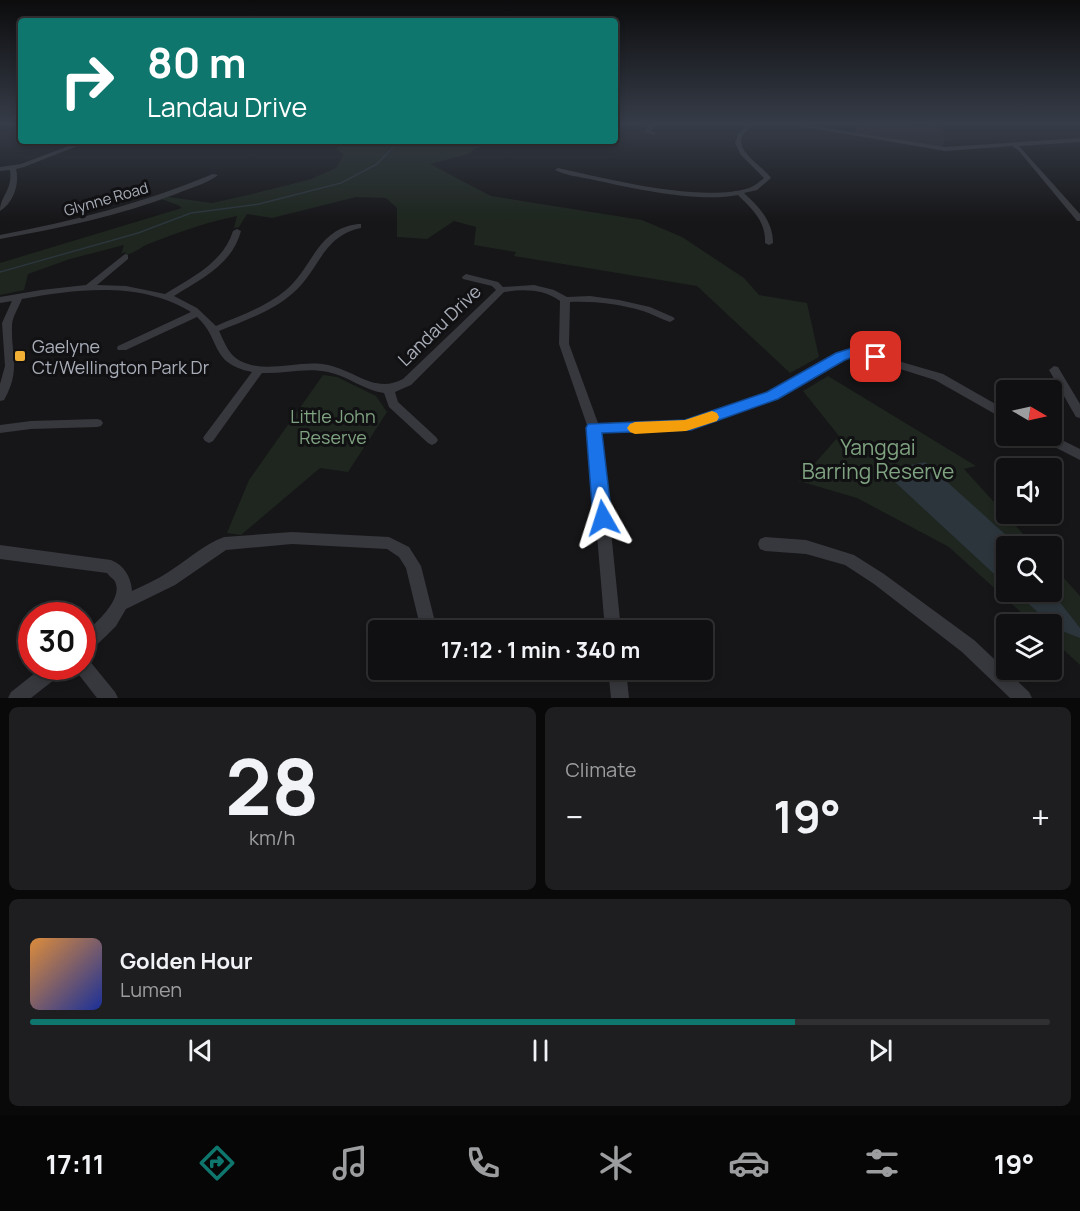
<!DOCTYPE html>
<html lang="en">
<head>
<meta charset="utf-8">
<style>
  body { margin:0; font-family:Manrope,sans-serif; background:#1e1e20; color:#f1f3f6; height:100vh; display:flex; flex-direction:column; font-size:22px; white-space:nowrap }
  * { box-sizing:border-box; margin:0 }
  p { font-size:20px; color:#9c9d9f }
  .icon { flex:none; width:33px; height:33px; fill:none; stroke:currentColor; stroke-width:2; stroke-linecap:round; stroke-linejoin:round }
  .map { position:relative; height:698px; overflow:hidden }
  .details { display:flex; flex-direction:column; gap:9px; padding:9px; background:#09090a; flex:1 }
  .details>* { flex:none }
  .banner { position:absolute; left:18px; top:18px; width:600px; height:126px; border-radius:6px; box-shadow:0 3px 9px #0003,0 0 0 2px #303032; background:#0f766e; color:#fff; overflow:hidden }
  .needle { width:39px; rotate:99deg }
  .fabs { position:absolute; left:996px; top:380px; display:grid; gap:12px }
  .fabs a { display:grid; place-items:center; width:66px; height:66px; border-radius:6px; background:#101012; box-shadow:0 3px 9px #0003,0 0 0 2px #303032; font-size:30px }
  .speed { position:absolute; left:18px; top:602px; display:flex; gap:12px; font-size:30px; font-weight:700; text-align:center }
  .speed>* { display:grid; place-content:center; width:78px; height:78px; border-radius:50%; background:#101012; box-shadow:0 3px 9px #0003,0 0 0 2px #303032; line-height:1 }
  .speed .limit { border:9px solid #d22; background:#fff; color:#111 }
  .pin { position:absolute; display:grid; place-items:center; width:51px; height:51px; color:#fff; margin:-26px; border-radius:12px; box-shadow:0 3px 9px #0006 }
  .me { position:absolute; width:66px; margin:-33px; rotate:354deg; stroke-linejoin:round; filter:drop-shadow(0 0 4px #0008) }
  .turn { display:flex; align-items:center; gap:21px; height:126px; padding:0 30px; font-size:27px }
  .turn .icon { width:78px; height:78px; stroke-width:2.5 }
  .turn b { display:block; font-size:42px; line-height:51px }
  .big { font-size:45px; font-weight:700; line-height:1.1 }
  .details .tile { flex:1; display:flex; flex-direction:column; justify-content:center; gap:9px; min-width:0; padding:0 21px; border-radius:9px; background:#1e1e20 }
  .details .dial { align-items:center; gap:0 }
  .dial b { font-size:78px; line-height:1 }
  .song { display:flex; align-items:center; gap:18px }
  .cover { width:72px; height:72px; border-radius:9px; background:linear-gradient(135deg,hsl(30 70% 55%),hsl(230 70% 35%)) }
  .played { height:6px; border-radius:3px; background:linear-gradient(90deg,#0f766e 75%,#303032 75%) }
  .keys { display:flex; justify-content:space-around; direction:ltr }
  .heat { display:flex; justify-content:space-between; align-items:center; font-size:33px; direction:ltr }
  .details .tiles { flex:1; display:grid; gap:9px; grid-template-columns:1fr 1fr }
  .tile:last-child { grid-column:span 2 }
  .trip { position:absolute; left:368px; top:620px; width:345px; height:60px; border-radius:6px; background:#101012; box-shadow:0 3px 9px #0003,0 0 0 2px #303032; font-weight:700; line-height:60px; text-align:center }
  .menu { display:flex; height:96px; justify-content:space-around; align-items:center; background:#060607; color:#9c9d9f }
  .menu .icon { width:42px; height:42px }
  .menu .active { color:#0f766e }
  .menu b { font-size:27px; color:#f1f3f6 }
  .map>svg:first-child { display:block }
  .built { fill:#222225 }
  .green { fill:#1e261f }
  .water { fill:#2c353c }
  .lines { fill:none; stroke-linecap:round; stroke-linejoin:round }
  .stream { stroke:#2c353c; stroke-width:1.5 }
  .minor { fill:#37383d; fill-rule:evenodd }
  .route { fill:#1a73e8; stroke:#114b97; stroke-width:1.5 }
  .slow { fill:#f59e0b }
  .poi-dot { fill:#f2b134; stroke:#111113; stroke-width:2 }
  .labels { text-anchor:middle; dominant-baseline:central; stroke-width:6; stroke-linejoin:round; paint-order:stroke }
  .far-street-label { font-size:15px; fill:#a8adb8; stroke:#111113 }
  .street-label { font-size:18px; fill:#a8adb8; stroke:#111113 }
  .poi-label { font-size:18px; fill:#a8adb8; stroke:#111113; text-anchor:start }
  .park-label { font-size:18px; fill:#7fa381; stroke:#111113 }
  .near-park-label { font-size:21px; fill:#7fa381; stroke:#111113 }
</style>
</head>
<body>
<div class="map">
<svg width="1080" height="698" viewBox="0 0 1080 698">
  <rect width="100%" height="100%" fill="#161618"/>
  <path class="built" d="M859 123 879 126 877 123H898L917 127 927 126 928 124 936 125 945 131 943 134 945 140 942 149 852 133Z"/>
  <path class="green" d="M344 141H488L468 154 430 164 491 196 642 220 682 237 744 278 759 295 807 303 819 357 790 373 697 286 514 256 516 252 474 245 476 227 454 221 427 239 397 237V208L386 198 356 197 272 218 247 214 239 227 234 228 237 216C207 222 179 232 151 243 142 246 135 253 126 255L125 252 121 254 124 245 70 259 28 274 24 290 0 295V263L182 208 178 205 161 199 168 197 212 203 248 195 311 179 336 168 344 155 336 149Z
    M323 375 337 377 376 396 387 412 348 472 320 468 241 535 227 533 249 480Z
    M828 376 976 466 964 469 1034 546H1006V591H1052V565L1080 596V665L1052 639V624H1034L949 547 857 498 799 481 839 436 803 391Z"/>
  <path class="water" d="M925 462 1006 535 1015 546H1006V585L883 471Z
    M1014 591H1051L1080 628V638L1057 629Z"/>
  <g class="lines">
    <path class="stream" d="M0 272 138 233 191 213 259 204 341 183 377 164 399 141"/>
    <path class="minor" d="M0 123H21V127L2 125Z
      M650 123H656L651 131 655 133V135L645 132Z
      M749 123H755C751 127 744 132 742 137 736 152 764 167 771 178L757 190 744 193C759 207 773 221 773 243L769 245 765 243C766 221 752 209 738 195 698 203 630 188 590 179 579 177 565 175 555 170L558 168C608 179 701 203 749 188 755 186 760 181 764 178L741 155 735 143 738 134Z
      M782 123H794L945 147 1080 138V142L1019 146 1080 214V221H1077L1019 151 1012 146 945 151Z
      M82 141H90L24 167 16 169C20 184 13 203 0 211 0 196 13 190 10 170L0 171V167L21 164Z
      M213 174 218 175C206 184 190 188 176 194 119 216 60 228 0 239V235C73 221 144 203 213 174Z
      M358 224H361V228C322 236 320 270 293 293 273 311 244 321 219 331 226 345 229 357 245 363 271 373 301 359 328 365 356 371 375 394 403 379L496 290 492 286 463 279 462 277 466 274 498 282 503 287 534 285 554 290 567 297 590 296 619 300 650 307 673 317 675 319 670 322C661 319 652 314 643 311 619 304 594 301 570 302L569 344 598 423 685 422 768 392 836 354 852 350 867 352 943 374 1006 410V419L1002 418 935 380 862 357 852 356 844 358 776 398 690 429 601 432 621 630H605L588 428 559 344 560 301C544 289 523 289 504 292L411 385 395 392 398 402 436 437 438 440 436 443 432 445 428 443 389 407 384 393C363 390 348 376 328 372 306 367 284 374 262 373L213 441 209 443 205 441 203 438 205 435 252 372C209 363 222 340 197 317L126 350H118L117 348 118 346 191 312C140 281 78 289 22 299 19 307 12 317 12 326 11 356 21 370 4 400L0 401V384L5 366 2 323 12 301 0 303V297L41 290 86 285 125 254 128 255V259L97 285 126 286 165 294C192 277 223 263 233 231L237 229 241 231C232 265 201 279 174 296L197 308 216 326C239 316 266 307 286 290 313 267 317 229 358 224Z
      M1054 366 1058 367 1080 404V418L1076 417 1049 370Z
      M97 419 101 420 103 423 101 426 97 427 31 429 0 433V425L31 421Z
      M1035 435H1052L1080 449V460L1037 438Z
      M292 532 389 537 409 547 421 566 437 630H421L406 568 399 557 387 549 292 544 226 550 175 585 126 609 116 626 106 636 88 653 82 655V635C94 625 126 598 114 580 112 578 109 576 107 573L0 559V545L111 560C124 565 131 577 132 591 144 585 156 580 167 573 186 561 203 545 224 537Z
      M765 537 806 540 854 555 884 574 974 640 1029 692 1032 698H1010L962 652 874 584 845 565 806 554 765 551 760 549 758 544 760 539Z
      M82 657 88 659 115 692 118 698H97L76 671 74 666H82Z
      M44 666H67L64 672 31 698H8L11 692Z
      M608 669H626L629 698H611Z"/>
  </g>
  <linearGradient id="sky" x2="0" y2="1"><stop stop-color="#0c0c0d"/><stop offset="0.56" stop-color="#363c48"/><stop offset="1" stop-color="#363c48" stop-opacity="0"/></linearGradient>
  <rect width="1080" height="221" fill="url(#sky)"/>
  <path class="route" d="M852 348 881 354 883 357 876 362 853 357 845 360 778 399 691 430 602 433 612 518 609 523 603 525 596 523 593 518 586 428 588 424 685 420 767 392 836 353Z"/>
  <path class="slow" d="M712 411 717 413 719 417 717 421 686 431 635 434 630 432 627 428 630 424 635 422 685 420Z"/>
  <rect class="poi-dot" x="14" y="350" width="12" height="12" rx="3"/>
  <g class="labels">
    <g class="far-street-label">
      <text transform="translate(106 199) rotate(-16)">Glynne Road</text>
    </g>
    <g class="street-label">
      <text transform="translate(439 325) rotate(-44)">Landau Drive</text>
    </g>
    <g class="poi-label">
      <text x="32" y="346">Gaelyne<tspan x="32" dy="21">Ct/Wellington Park Dr</tspan></text>
    </g>
    <g class="park-label">
      <text x="333" y="416">Little John<tspan x="333" dy="21">Reserve</tspan></text>
    </g>
    <g class="near-park-label">
      <text x="878" y="447">Yanggai<tspan x="878" dy="24">Barring Reserve</tspan></text>
    </g>
  </g>
</svg>
<div class="fabs">
<a><svg class="needle" viewBox="-14 -14 28 28"><path d="M0-13l5 13h-10z" fill="#e53935"/><path d="M0 13l5-13h-10z" fill="#9c9d9f"/></svg></a>
<a><svg class="icon" aria-label="sound" viewBox="0 0 24 24"><path d="M4 9h4l5-4v14l-5-4H4zM17 9q2 3 0 6"/></svg></a>
<a><svg class="icon" aria-label="search" viewBox="0 0 24 24"><circle cx="10" cy="10" r="6"/><path d="M15 15l6 6"/></svg></a>
<a><svg class="icon" aria-label="layers" viewBox="0 0 24 24"><path d="M12 4l9 5-9 5-9-5zM3 14l9 5 9-5"/></svg></a>
</div>
<div class="speed"><div class="limit">30</div></div>
<div class="pin" style="left:876px;top:357px;background:#d93025"><svg class="icon" aria-label="arrive" viewBox="0 0 24 24"><path d="M6 21V4h12l-3 4 3 4H6"/></svg></div>
<svg class="me" style="left:603px;top:518px" viewBox="-20 -20 40 40"><path d="M0-17L14 15 0 8-14 15z" fill="#1a73e8" stroke="#fff" stroke-width="4"/></svg>
<div class="trip">17:12 · 1 min · 340 m</div>
<div class="banner">
<div class="turn"><svg class="icon" aria-label="right" viewBox="0 0 24 24"><path d="M7 20v-9h11M14 6l5 5-5 5"/></svg><div><b>80 m</b>Landau Drive</div></div>
</div>
</div>
<section class="details">
<div class="tiles">
<div class="tile dial"><b>28</b><p>km/h</p></div>
<div class="tile"><p>Climate</p>
<div class="heat"><a>−</a><b class="big">19°</b><a>+</a></div>
</div>
<div class="tile">
<div class="song"><i class="cover"></i><div><b>Golden Hour</b><p>Lumen</p></div></div>
<div class="played"></div>
<div class="keys"><svg class="icon" aria-label="previous" viewBox="0 0 24 24"><path d="M18 5L8 12l10 7zM5 5v14"/></svg><svg class="icon" aria-label="pause" viewBox="0 0 24 24"><path d="M8 5v14M16 5v14"/></svg><svg class="icon" aria-label="next" viewBox="0 0 24 24"><path d="M6 5l10 7-10 7zM19 5v14"/></svg></div>
</div>
</div>
</section>
<nav class="menu">
<b>17:11</b>
<svg class="icon active" aria-label="directions" viewBox="0 0 24 24"><path d="M12 3l9 9-9 9-9-9zM9 14v-3h6M13 9l2 2-2 2"/></svg>
<svg class="icon" aria-label="music" viewBox="0 0 24 24"><path d="M9 18V5l10-2v13"/><circle cx="6" cy="18" r="3"/><circle cx="16" cy="16" r="3"/></svg>
<svg class="icon" aria-label="phone" viewBox="0 0 24 24"><path d="M5 4h4l2 5-3 2q2 4 5 5l2-3 5 2v4C11 20 4 13 5 4z"/></svg>
<svg class="icon" aria-label="climate" viewBox="0 0 24 24"><path d="M12 3v18M4 7l16 10M4 17L20 7"/></svg>
<svg class="icon" aria-label="car" viewBox="0 0 24 24"><path d="M5 17H2v-5l4-1 3-4h7l3 4 3 1v5h-3M9 17h6M6 11h13"/><circle cx="7" cy="17" r="2"/><circle cx="17" cy="17" r="2"/></svg>
<svg class="icon" aria-label="filters" viewBox="0 0 24 24"><path d="M4 7h16M4 17h16"/><circle cx="9" cy="7" r="2"/><circle cx="15" cy="17" r="2"/></svg>
<b>19°</b>
</nav>
</body>
</html>
